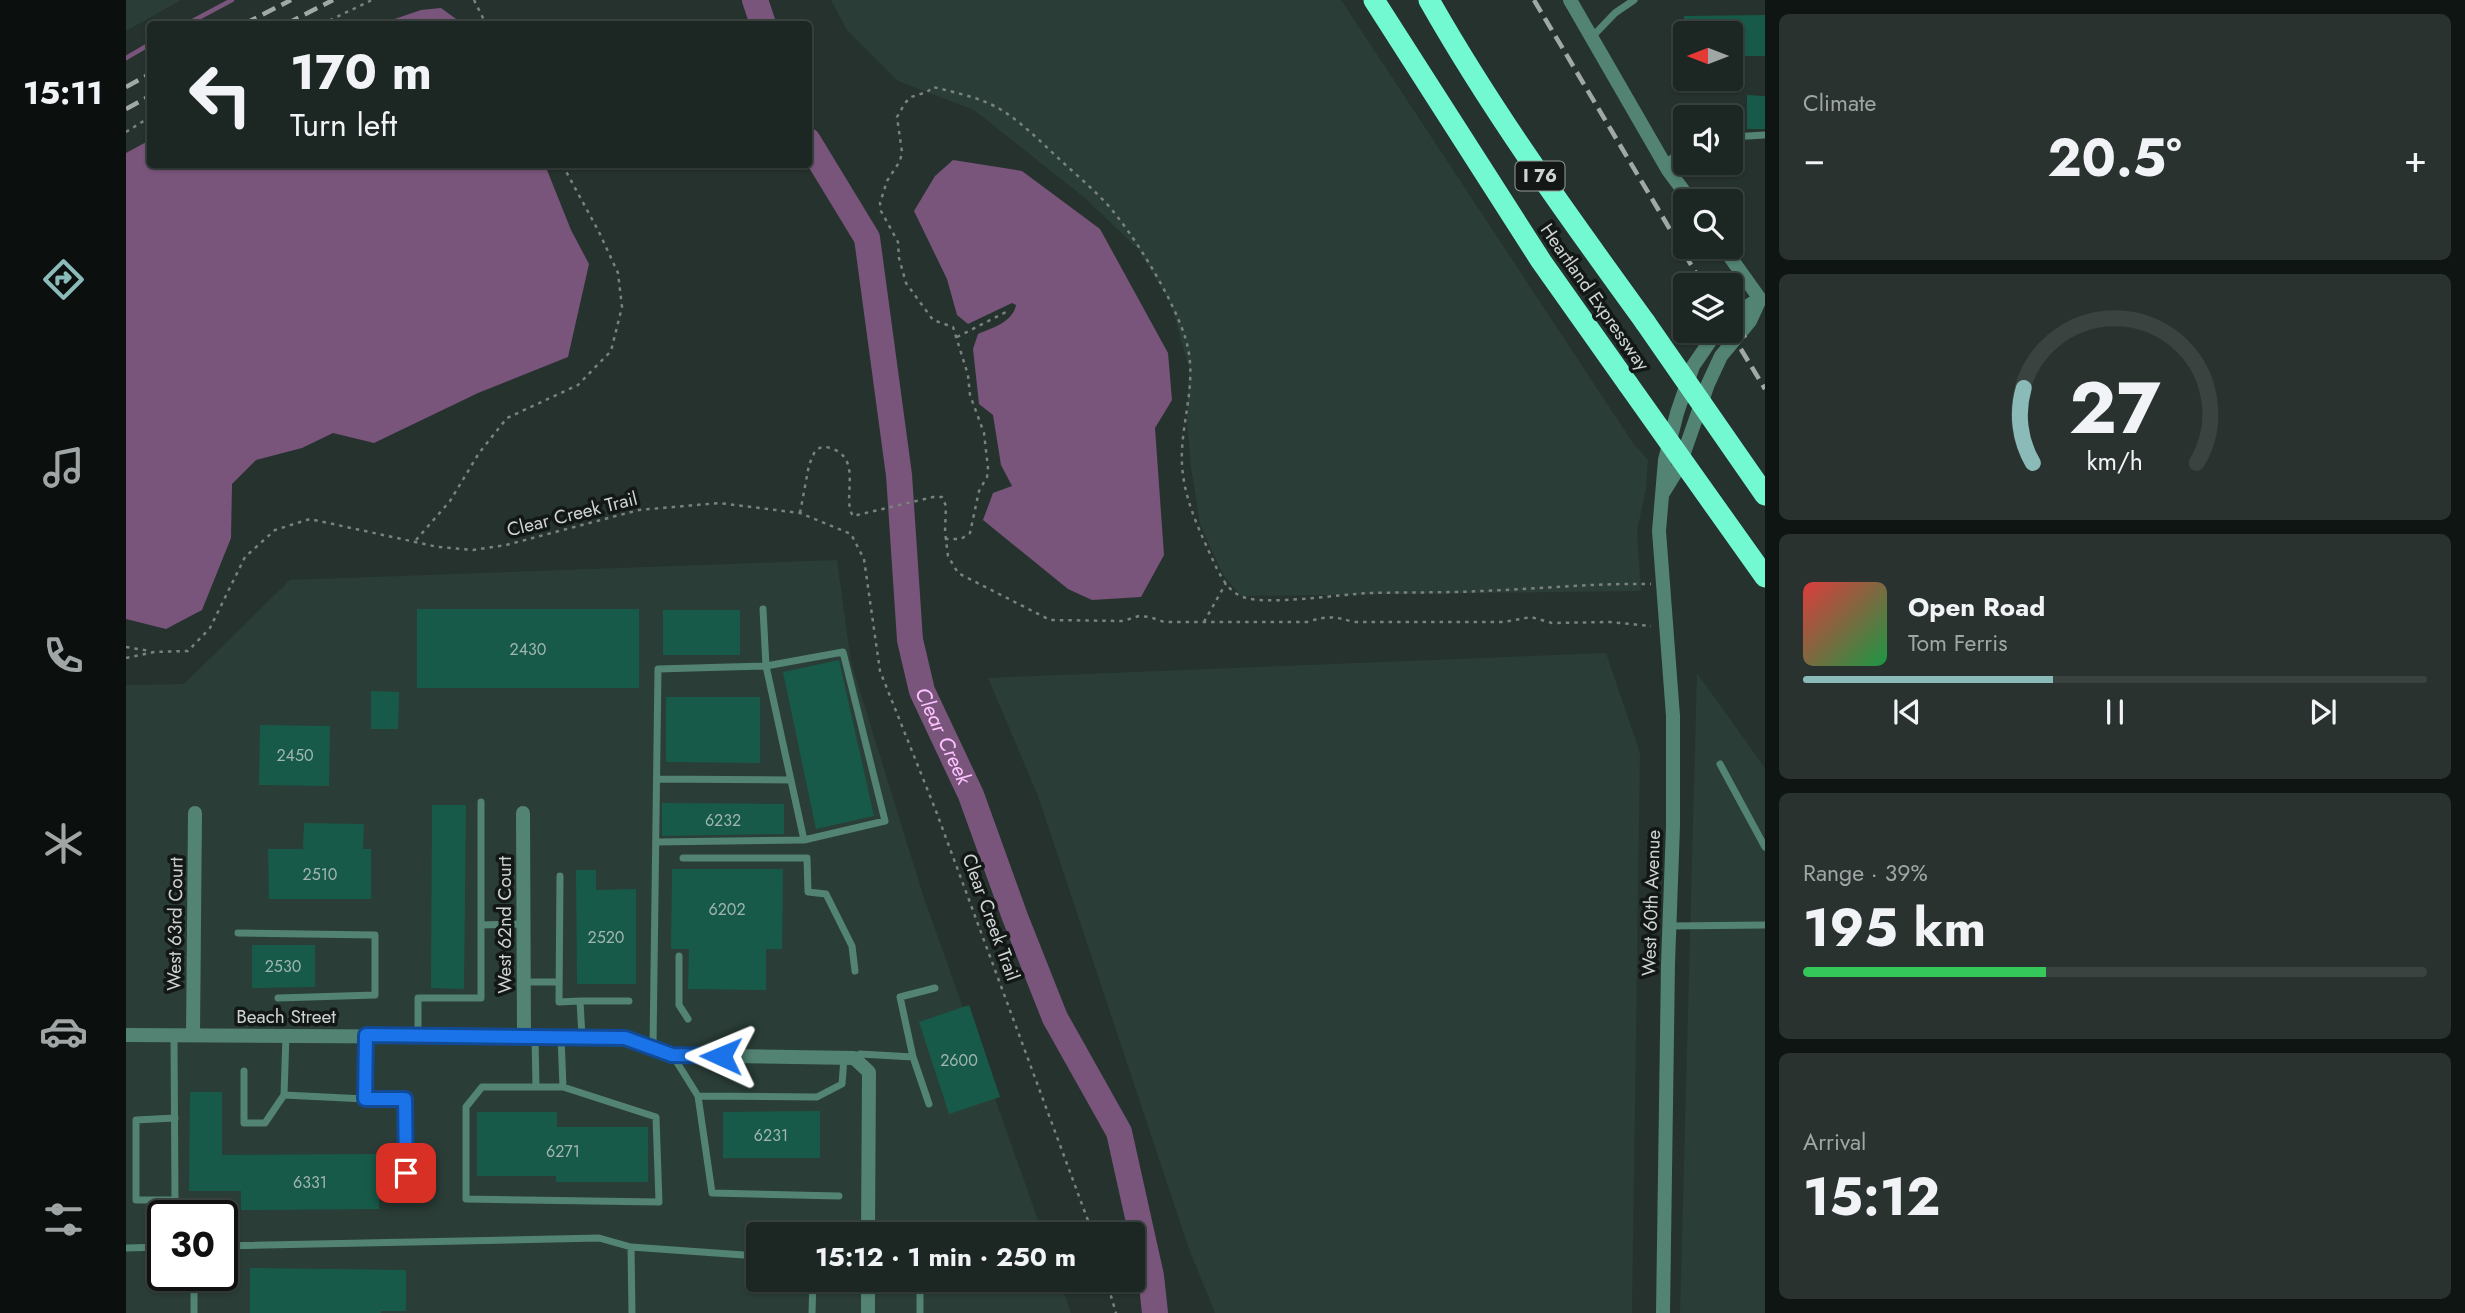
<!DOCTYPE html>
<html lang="en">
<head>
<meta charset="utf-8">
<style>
  body { margin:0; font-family:Jost,sans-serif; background:#29322f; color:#f1f3f6; height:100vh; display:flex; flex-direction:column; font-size:26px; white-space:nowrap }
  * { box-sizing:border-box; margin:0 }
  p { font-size:23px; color:#a0a5a5 }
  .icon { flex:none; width:38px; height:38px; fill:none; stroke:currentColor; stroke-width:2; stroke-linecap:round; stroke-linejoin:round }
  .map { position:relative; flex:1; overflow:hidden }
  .drawer { display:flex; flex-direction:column; gap:14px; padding:14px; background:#0f1513; width:700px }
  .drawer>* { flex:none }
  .hud { position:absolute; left:21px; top:21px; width:665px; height:147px; border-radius:7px; box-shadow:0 2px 5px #0004,0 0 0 2px #3a4340; background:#1c2622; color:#f1f3f6; overflow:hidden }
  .needle { width:46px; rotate:270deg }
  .fabs { position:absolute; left:1547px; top:21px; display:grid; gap:14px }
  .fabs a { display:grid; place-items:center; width:70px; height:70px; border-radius:7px; background:#1c2622; box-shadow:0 2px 5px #0004,0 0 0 2px #3a4340; font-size:35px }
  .speed { position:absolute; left:21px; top:1200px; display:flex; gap:14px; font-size:35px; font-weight:700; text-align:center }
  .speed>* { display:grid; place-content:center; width:91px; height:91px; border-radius:50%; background:#1c2622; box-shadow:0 2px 5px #0004,0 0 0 2px #3a4340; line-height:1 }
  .speed .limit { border:4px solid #111; border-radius:10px; background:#fff; color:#111 }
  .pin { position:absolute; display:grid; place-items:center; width:60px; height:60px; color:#fff; margin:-30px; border-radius:14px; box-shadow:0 4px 10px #0006 }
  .me { position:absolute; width:77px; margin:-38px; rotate:271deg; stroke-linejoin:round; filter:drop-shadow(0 0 5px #0008) }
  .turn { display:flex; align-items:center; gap:24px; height:147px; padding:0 28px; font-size:32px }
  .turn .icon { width:91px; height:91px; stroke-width:2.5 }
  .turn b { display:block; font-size:49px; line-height:60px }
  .big { font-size:52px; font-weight:700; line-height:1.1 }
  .drawer .tile { flex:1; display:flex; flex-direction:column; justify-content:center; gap:10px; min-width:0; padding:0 24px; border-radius:10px; background:#29322f }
  .drawer .dial { align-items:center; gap:0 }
  .dial svg { height:182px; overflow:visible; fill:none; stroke:#3a4340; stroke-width:7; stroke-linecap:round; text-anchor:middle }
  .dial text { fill:#f1f3f6; stroke:none }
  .song { display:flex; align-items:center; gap:21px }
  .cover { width:84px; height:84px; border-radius:10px; background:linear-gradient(135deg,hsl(0 70% 55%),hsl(140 70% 35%)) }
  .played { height:7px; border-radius:4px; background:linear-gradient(90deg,#8bbbb9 40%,#3a4340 40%) }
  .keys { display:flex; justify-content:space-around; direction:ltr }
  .heat { display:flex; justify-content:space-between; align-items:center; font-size:38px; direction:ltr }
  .charge { height:10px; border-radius:5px; background:linear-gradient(90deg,#34c759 39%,#3a4340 0) }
  .trip { position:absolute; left:620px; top:1222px; width:399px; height:70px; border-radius:7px; background:#1c2622; box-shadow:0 2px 5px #0004,0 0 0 2px #3a4340; font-weight:700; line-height:70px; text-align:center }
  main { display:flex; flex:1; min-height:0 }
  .tabs { display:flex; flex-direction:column; width:126px; justify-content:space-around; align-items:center; background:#0b0f0e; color:#a0a5a5 }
  .tabs .icon { width:49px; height:49px }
  .tabs .on { color:#8bbbb9 }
  .tabs b { font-size:32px; color:#f1f3f6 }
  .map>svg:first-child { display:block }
  .built { fill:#2a3d36; fill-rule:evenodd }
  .water { fill:#79557b }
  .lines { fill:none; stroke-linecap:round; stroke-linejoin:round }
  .stream { stroke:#79557b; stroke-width:4.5 }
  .river { stroke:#79557b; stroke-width:26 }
  .building { fill:#185a49 }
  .path { stroke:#79827f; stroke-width:2.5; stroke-dasharray:3.5 5; stroke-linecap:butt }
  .service { stroke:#528373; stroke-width:7 }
  .minor { stroke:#528373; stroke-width:14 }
  .motorway { stroke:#72f9d1; stroke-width:21 }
  .rail { stroke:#a0a9a6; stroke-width:4.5; stroke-dasharray:14 7; stroke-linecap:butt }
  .motorway-bridge { stroke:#72f9d1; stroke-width:21 }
  .route-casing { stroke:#114b97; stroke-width:18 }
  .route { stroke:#1a73e8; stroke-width:12 }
  .labels { text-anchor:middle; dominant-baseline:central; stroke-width:7; stroke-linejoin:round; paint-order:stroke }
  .number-label { font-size:16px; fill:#a0b6b0 }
  .shield { fill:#131816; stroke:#959c9a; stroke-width:2 }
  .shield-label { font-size:18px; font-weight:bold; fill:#cdd4d2 }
  .street-label { font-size:19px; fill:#cdd4d2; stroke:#131816 }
  .water-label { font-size:21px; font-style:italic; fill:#fdc2ff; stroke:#131816 }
</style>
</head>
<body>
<main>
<nav class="tabs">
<b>15:11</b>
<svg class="icon on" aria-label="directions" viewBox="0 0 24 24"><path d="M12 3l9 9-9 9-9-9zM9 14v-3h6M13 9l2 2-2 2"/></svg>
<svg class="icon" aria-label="music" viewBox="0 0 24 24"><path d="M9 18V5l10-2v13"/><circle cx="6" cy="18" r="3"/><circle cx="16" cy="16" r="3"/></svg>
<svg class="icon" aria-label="phone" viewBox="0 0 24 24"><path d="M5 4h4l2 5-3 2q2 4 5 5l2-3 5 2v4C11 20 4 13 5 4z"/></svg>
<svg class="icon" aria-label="climate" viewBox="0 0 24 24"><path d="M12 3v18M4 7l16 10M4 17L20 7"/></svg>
<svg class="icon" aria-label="car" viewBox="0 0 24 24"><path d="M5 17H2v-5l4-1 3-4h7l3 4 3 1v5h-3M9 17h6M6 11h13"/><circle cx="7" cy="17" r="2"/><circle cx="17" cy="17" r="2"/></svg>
<svg class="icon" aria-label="filters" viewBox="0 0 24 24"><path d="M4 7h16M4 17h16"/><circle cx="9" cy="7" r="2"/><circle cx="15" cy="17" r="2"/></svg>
</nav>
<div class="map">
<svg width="1639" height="1313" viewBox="0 0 1639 1313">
  <rect width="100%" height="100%" fill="#26322e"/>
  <path class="built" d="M0 0H55L0 31Z
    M705 0H1215L1507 443 1522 460 1520 488 1511 531 1515 591 1115 596 1097 575 1074 524 1065 467 1061 419 1063 368 1045 304 1012 249 959 198 848 110 772 81 721 30Z
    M711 560 725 662 797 895 917 1234H632V1279H933L945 1313H0V685L58 684 164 580ZM37 1216H96V1276H37Z
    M1480 653 1514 753 1506 1313H1089L1063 1249 912 796 862 678Z
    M1571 673 1639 768V1313H1554Z"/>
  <path class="water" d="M315 8 337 24H254L295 10Z
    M24 140V164L419 165 445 230 463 264 442 357 352 393 248 443 207 433 176 448 130 460 106 484 105 538 76 610 40 629 0 619V153Z
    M827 160 896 171 974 229 1042 353 1046 400 1029 428 1038 555 1015 597 966 600 942 589 857 520 867 493 886 486 875 465 867 415 853 404 847 349 852 334C866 328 887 322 890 305L886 303 842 324 831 315 821 279 788 211 809 176Z"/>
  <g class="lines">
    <path class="stream" d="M61 24 106 0
      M0 58 24 44"/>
    <g class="river">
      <path d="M629 0 637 24"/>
      <path id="s1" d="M682 141 741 238 773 475 784 640 796 691 845 795 889 917 929 1018 993 1132 1025 1276 1029 1313"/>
    </g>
  </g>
  <path class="building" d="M1639 15V56H1605V33H1558V16Z
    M1621 95 1639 96V129H1621Z
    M291 609H513V688H291Z
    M537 610H614V655H537Z
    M713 660 748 816 690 829 657 672Z
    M245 691 273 692 272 729H245Z
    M540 697H634V763L540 762Z
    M134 725 204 726 203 786 133 785Z
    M536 803 658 804V834L536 836Z
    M306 805H340L338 989 305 988Z
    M178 823 238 824 237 849H245V899H143L142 849H177Z
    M546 869H657L656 949H640V990L562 989 563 949H545Z
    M450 870H470V890L510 889V984H451Z
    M126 945H189V987L126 988Z
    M843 1005 874 1097 823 1114 793 1022Z
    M64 1092H96V1155L253 1154V1209L115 1210V1191H63Z
    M694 1111V1158H597V1112Z
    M351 1112H431V1127H522V1182H430V1176H351Z
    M124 1268 280 1270V1311H255V1313H124Z"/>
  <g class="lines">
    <path class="path" d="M348 0 360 24
      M196 24 246 0
      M0 132 24 117
      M831 337 884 310
      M674 513 683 465 689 451C694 447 698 446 704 448 738 458 715 498 727 516L807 497H816L820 506 819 532 822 556 832 573 924 620 997 621 1013 616 1024 617 1038 622H1181C1199 616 1209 616 1227 622H1378L1405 617 1426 623 1484 622 1525 626
      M819 539H835L844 533 853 491 861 477 862 468 858 433 844 395 842 375 827 327 807 320 780 283 773 258 772 242 755 211 754 203 761 181 774 161 776 152 771 117 779 103 785 97 801 92 807 87C831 93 857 98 877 111 896 123 913 140 930 156 946 171 964 186 980 203 1008 234 1048 300 1060 340 1071 378 1058 412 1056 450 1054 489 1069 521 1085 556 1092 571 1100 591 1117 597 1140 606 1215 594 1244 593 1281 592 1318 593 1355 591 1412 589 1468 583 1525 584
      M290 540 324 501 353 453 381 418 452 385 485 351 496 307 492 273 473 232 436 164
      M1078 622 1100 583
      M0 647 24 651
      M0 658 28 652 62 651 84 628 119 557 149 530 184 519 312 547 347 550 380 545 513 510 593 503 674 513 725 534 738 559 754 671 810 811 967 1234
      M980 1279 990 1313"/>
    <path class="service" d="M1466 37 1489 13 1508 0
      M1605 137 1639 135
      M1538 163 1559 150
      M637 609 640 666 717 652 759 821 678 840
      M1594 764 1639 847
      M531 779 665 780
      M557 858H681L682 892 700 894 726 946 729 971
      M434 876 433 1002 454 1001 456 1037
      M355 925 398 924
      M1543 926 1639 925
      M112 933 249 935V995L152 998
      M553 956V1005L562 1019
      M398 982H433
      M454 1001H503
      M160 1035 158 1095 239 1099 240 1036
      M48 1036 49 1200H10V1120L49 1118
      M292 1036V998H355V802
      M409 1037 410 1087
      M435 1037 437 1087
      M527 1047 532 669 640 666 678 840 530 842
      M734 1054 787 1057 803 1104
      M547 1056 572 1096 691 1097 716 1084 718 1058
      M787 1057 774 997 809 988
      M118 1071V1123H139L158 1095
      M356 1087H437L530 1117 533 1202 340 1199V1107Z
      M572 1096 586 1193 713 1196
      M239 1099H279L280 1198
      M96 1246 473 1238 505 1247
      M0 1248 37 1247
      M68 1313V1276
      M506 1313 505 1247 632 1256
      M686 1313 687 1279
      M794 1313V1279"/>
    <path class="minor" d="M1444 0 1542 170 1565 201
      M1597 247 1634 299
      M1605 317 1633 299
      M1537 493 1553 467 1582 384 1595 356 1624 321 1634 299
      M397 813 398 1037
      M0 1035 499 1038 546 1055 728 1058 743 1072 742 1234
      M67 1035 69 813
      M742 1313V1279
      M1537 1313 1542 964 1547 826V716L1533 531 1539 460 1551 413 1567 366 1591 331"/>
    <path class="motorway" d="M1248 0 1415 261 1502 384
      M1303 0C1367 113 1443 217 1519 322"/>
    <path class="rail" d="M1408 0 1577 285
      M118 24 165 0
      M160 24 207 0
      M0 87 24 74
      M0 109 24 96
      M1605 313 1619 338
      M1604 331 1639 389"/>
    <path class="motorway-bridge" d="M1519 322 1639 495
      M1502 384 1639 577"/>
  </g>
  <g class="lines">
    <g class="route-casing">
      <path id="route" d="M280 1173 279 1099H239L240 1035 499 1038 546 1055 595 1056"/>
    </g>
    <use href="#route" class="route"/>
  </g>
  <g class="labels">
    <g class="number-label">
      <text x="402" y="649">2430</text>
      <text x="169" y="755">2450</text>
      <text x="597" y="820">6232</text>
      <text x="194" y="874">2510</text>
      <text x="601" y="909">6202</text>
      <text x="480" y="937">2520</text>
      <text x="157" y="966">2530</text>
      <text x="833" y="1060">2600</text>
      <text x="645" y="1135">6231</text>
      <text x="437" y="1151">6271</text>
      <text x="184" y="1182">6331</text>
    </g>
    <rect class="shield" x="1389.5" y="161.5" width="49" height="29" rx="5"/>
    <g class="shield-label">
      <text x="1414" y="176">I 76</text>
    </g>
    <g class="street-label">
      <text transform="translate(1469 297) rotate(55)">Heartland Expressway</text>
      <text transform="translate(446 514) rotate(-14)">Clear Creek Trail</text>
      <text transform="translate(1525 903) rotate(-88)">West 60th Avenue</text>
      <text transform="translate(865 917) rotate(70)">Clear Creek Trail</text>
      <text transform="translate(49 924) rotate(-89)">West 63rd Court</text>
      <text transform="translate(378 925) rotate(-90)">West 62nd Court</text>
      <text x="160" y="1016">Beach Street</text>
    </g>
    <g class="water-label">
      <text stroke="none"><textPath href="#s1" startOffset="620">Clear Creek</textPath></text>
    </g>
  </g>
</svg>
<div class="fabs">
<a><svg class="needle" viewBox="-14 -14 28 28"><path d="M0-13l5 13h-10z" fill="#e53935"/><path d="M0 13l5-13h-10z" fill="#a0a5a5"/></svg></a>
<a><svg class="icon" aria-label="sound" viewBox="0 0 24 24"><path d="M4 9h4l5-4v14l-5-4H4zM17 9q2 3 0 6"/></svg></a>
<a><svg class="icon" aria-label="search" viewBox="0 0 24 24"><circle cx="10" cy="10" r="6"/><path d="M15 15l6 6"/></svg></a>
<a><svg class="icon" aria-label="layers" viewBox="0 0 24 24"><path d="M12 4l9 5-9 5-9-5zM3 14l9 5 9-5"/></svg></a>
</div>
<div class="speed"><div class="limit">30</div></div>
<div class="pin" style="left:280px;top:1173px;background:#d93025"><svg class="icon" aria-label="arrive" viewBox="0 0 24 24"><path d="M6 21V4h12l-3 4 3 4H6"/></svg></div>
<svg class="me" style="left:595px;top:1056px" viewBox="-20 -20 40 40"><path d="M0-17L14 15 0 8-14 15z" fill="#1a73e8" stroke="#fff" stroke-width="4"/></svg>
<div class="trip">15:12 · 1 min · 250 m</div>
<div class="hud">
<div class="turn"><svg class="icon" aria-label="left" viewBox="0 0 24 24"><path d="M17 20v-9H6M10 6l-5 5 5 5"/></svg><div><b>170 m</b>Turn left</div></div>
</div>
</div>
<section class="drawer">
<div class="tile"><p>Climate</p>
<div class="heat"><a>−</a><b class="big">20.5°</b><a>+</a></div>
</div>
<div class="tile dial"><svg viewBox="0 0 100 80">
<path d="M14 69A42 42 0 1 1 86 69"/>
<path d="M14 69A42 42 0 0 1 10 36" stroke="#8bbbb9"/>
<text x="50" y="56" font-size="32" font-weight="700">27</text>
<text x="50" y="72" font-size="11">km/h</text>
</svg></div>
<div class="tile">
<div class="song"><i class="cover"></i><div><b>Open Road</b><p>Tom Ferris</p></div></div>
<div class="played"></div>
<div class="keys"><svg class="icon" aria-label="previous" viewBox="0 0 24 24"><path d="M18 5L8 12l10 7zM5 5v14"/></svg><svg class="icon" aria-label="pause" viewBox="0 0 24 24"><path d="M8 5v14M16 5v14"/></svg><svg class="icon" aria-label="next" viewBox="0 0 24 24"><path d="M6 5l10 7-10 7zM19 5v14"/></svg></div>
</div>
<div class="tile"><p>Range · 39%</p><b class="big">195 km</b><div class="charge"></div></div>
<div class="tile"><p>Arrival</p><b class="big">15:12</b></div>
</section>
</main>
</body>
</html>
